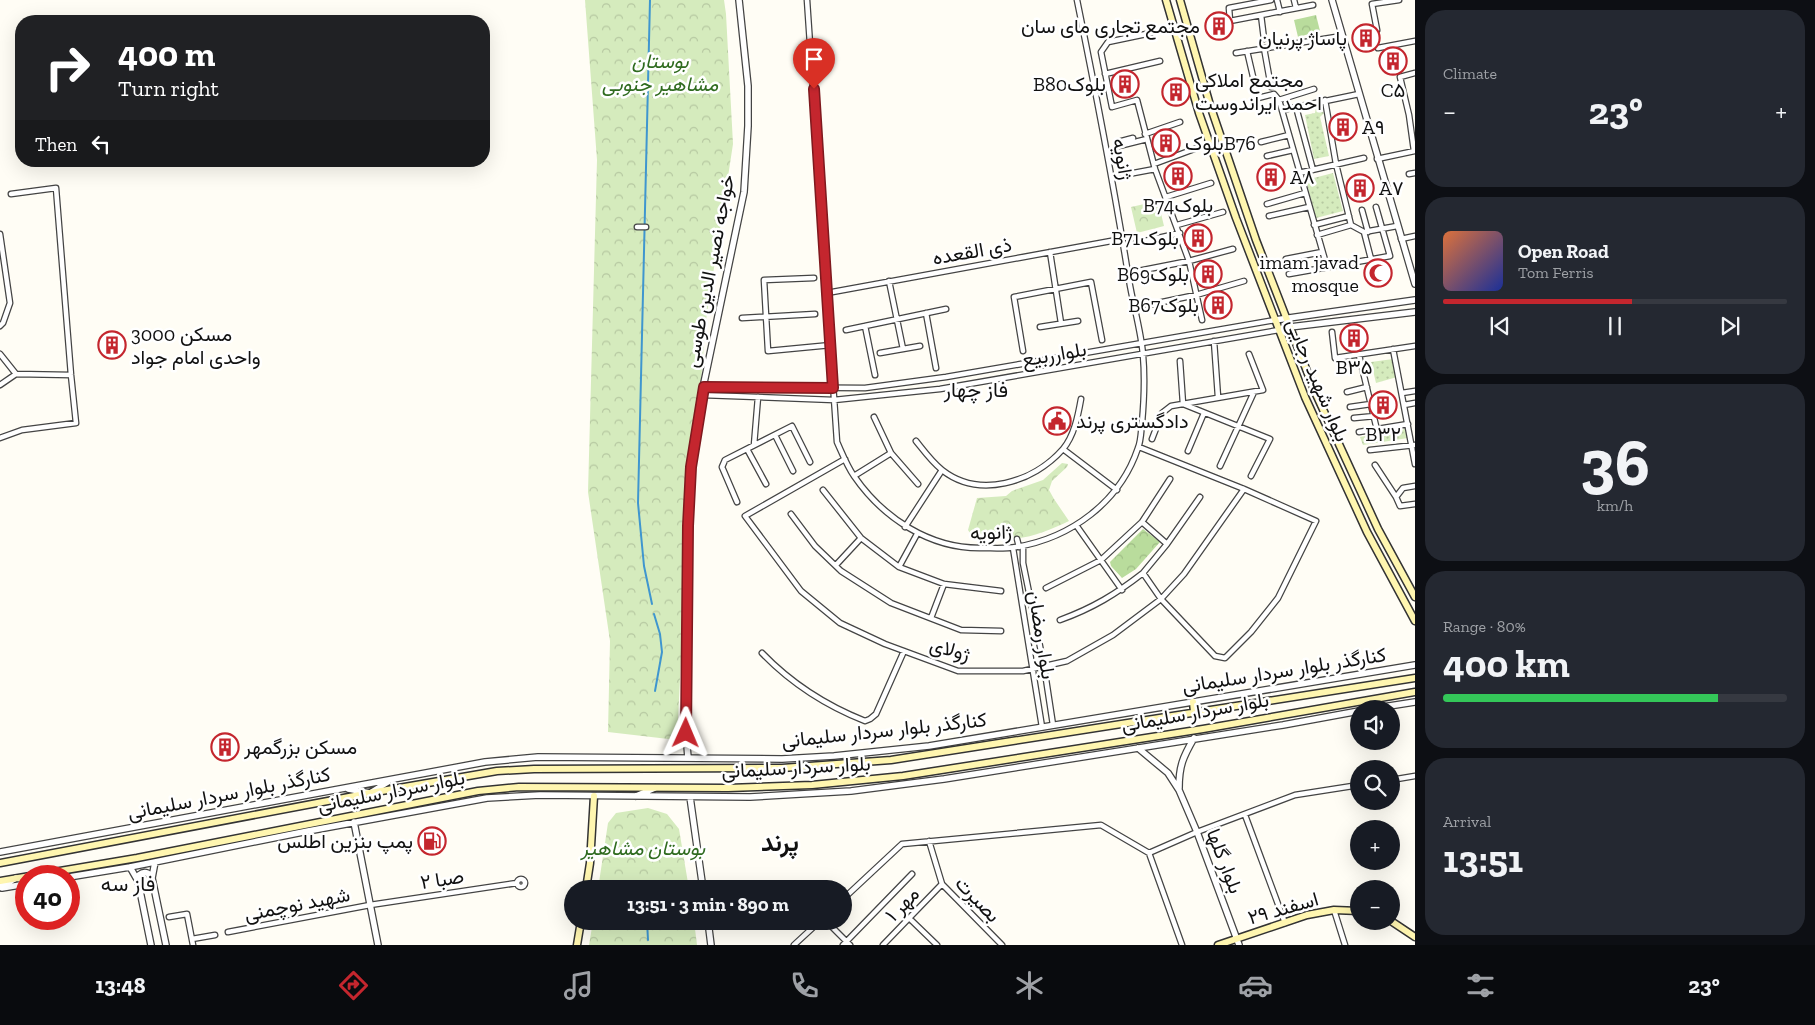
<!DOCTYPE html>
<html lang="en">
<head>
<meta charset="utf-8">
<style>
  body { margin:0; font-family:"Zilla Slab",Vazirmatn,serif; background:#242831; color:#f1f3f6; height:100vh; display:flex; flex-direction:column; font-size:19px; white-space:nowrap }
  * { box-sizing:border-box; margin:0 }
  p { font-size:16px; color:#9ea1a6 }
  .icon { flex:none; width:28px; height:28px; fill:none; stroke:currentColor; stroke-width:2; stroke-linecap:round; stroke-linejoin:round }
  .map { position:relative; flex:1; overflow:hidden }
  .panel { display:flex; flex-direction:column; gap:10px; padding:10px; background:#0d0f14; width:400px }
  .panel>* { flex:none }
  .top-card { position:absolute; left:15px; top:15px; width:475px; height:152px; border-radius:20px; box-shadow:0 5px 20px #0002; background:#202124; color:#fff; overflow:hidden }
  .fabs { position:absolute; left:1350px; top:700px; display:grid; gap:10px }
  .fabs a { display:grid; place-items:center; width:50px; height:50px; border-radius:50%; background:#171b24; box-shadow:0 5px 20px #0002; font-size:25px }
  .speed { position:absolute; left:15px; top:865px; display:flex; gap:10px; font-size:25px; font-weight:700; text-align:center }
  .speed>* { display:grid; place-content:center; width:65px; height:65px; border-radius:50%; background:#171b24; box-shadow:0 5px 20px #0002; line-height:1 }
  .speed .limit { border:8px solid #d22; background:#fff; color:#111 }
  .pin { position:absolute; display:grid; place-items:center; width:42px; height:42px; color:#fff; margin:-51px -21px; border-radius:50% 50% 50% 0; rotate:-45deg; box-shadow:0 0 5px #0007 }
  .pin .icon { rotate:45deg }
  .me { position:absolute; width:55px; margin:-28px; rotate:1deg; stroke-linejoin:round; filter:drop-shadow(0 0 4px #0008) }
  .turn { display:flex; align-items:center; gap:18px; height:105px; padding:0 20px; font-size:22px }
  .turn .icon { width:65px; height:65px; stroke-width:2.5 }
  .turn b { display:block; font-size:35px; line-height:42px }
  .then { display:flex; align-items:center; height:48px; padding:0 20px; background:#0003; gap:10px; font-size:19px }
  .big { font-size:38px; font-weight:800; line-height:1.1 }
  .panel .widget { flex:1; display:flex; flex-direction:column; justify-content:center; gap:8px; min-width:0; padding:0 18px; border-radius:20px; background:#242831 }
  .panel .dial { align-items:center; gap:0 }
  .dial b { font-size:65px; line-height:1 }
  .song { display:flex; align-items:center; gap:15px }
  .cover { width:60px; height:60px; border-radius:8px; background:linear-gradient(135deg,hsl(20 70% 55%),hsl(230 70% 35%)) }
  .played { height:5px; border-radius:2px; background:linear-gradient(90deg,#c4262e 55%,#363941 55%) }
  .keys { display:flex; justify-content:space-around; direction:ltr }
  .heat { display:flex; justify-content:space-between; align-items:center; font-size:28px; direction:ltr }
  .charge { height:8px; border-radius:4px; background:linear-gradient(90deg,#34c759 80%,#363941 0) }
  .trip { position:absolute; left:564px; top:880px; width:288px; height:50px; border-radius:25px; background:#171b24; box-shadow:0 5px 20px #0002; font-weight:800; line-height:50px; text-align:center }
  .tab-bar { display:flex; height:80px; justify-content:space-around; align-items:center; background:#090b0e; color:#9ea1a6 }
  .tab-bar .icon { width:35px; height:35px }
  .tab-bar .on { color:#c4262e }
  .tab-bar b { font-size:22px; color:#f1f3f6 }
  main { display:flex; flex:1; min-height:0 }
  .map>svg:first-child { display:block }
  .grass { fill:url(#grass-dots) }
  .forest { fill:url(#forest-crowns) }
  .park { fill:url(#park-crowns) }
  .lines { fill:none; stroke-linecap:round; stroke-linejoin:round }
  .stream { stroke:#3f96cf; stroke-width:2 }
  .minor-casing { stroke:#444; stroke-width:7 }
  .tertiary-casing { stroke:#444; stroke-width:8 }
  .secondary-casing { stroke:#333; stroke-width:9 }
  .minor { stroke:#fff; stroke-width:4.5 }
  .tertiary { stroke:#fff; stroke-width:5.5 }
  .secondary { stroke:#fff6b0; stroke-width:6 }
  .route-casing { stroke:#7f191e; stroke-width:12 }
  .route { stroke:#c4262e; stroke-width:9 }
  .labels { text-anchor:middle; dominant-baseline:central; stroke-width:5; stroke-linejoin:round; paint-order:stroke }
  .poi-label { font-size:20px; fill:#111; stroke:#fff; text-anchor:end }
  .park-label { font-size:20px; font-style:italic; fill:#2f6b1f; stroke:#fff }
  .street-label { font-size:20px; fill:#111; stroke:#fff }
  .neighbourhood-label { font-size:21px; fill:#111; stroke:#fff }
  .district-label { font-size:25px; font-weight:bold; fill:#111; stroke:#fff }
</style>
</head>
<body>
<main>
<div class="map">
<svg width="1415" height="945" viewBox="0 0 1415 945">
  <defs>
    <pattern id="grass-dots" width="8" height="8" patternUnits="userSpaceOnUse" patternTransform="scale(1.25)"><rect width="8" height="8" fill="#d5ebbd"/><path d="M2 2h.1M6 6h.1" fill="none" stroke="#b6c8a1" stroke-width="1.8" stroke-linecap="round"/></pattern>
    <pattern id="forest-crowns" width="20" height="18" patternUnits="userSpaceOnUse" patternTransform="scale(1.25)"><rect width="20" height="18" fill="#b9dc9c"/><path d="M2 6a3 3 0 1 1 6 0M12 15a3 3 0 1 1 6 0" fill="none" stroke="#9ebc85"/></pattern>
    <pattern id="park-crowns" width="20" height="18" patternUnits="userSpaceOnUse" patternTransform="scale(1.25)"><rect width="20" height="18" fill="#d5ebbd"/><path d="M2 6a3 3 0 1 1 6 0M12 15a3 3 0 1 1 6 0" fill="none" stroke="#b6c8a1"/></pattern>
  </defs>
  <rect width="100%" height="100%" fill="#fffdf5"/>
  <path class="grass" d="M1316 107 1324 113 1320 117 1329 156 1314 159 1305 115 1315 113Z
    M1333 173 1343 211 1316 218 1306 180Z
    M1393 359 1397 377 1376 383 1371 362Z
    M1405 429 1408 438 1363 445 1360 437Z"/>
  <path class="forest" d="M1316 15 1320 31 1298 37 1294 20Z
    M1143 529 1160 542 1136 569 1122 578 1111 566 1110 562Z"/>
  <path class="park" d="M585 0H724L726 14 733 144 706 320 685 576 677 740 608 732 610 641 588 492 597 160Z
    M1158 201 1164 226 1137 233 1131 207Z
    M1062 463 1068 464 1067 467 1052 481 1049 490 1054 499 1069 521C1050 530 1029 539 1008 539L1004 533 983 534 970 533 968 530 977 498 1006 496 1012 491 1043 480Z
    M648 808 667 814 679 829 689 889H598L608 823 616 813Z
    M593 921H694L697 945H589Z"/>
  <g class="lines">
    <path class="stream" d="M650 0 638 503 644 566 652 604
      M654 614 660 634 662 652 655 691
      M643 889 644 887
      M647 921 648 940"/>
    <g class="minor-casing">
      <path id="minor" d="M807 0 837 442C842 453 847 466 854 476 883 518 930 549 982 548 993 548 1005 549 1016 547 1071 538 1120 502 1138 448 1141 441 1141 431 1142 423 1144 401 1145 377 1143 355 1141 330 1133 305 1129 280 1114 186 1096 93 1077 0
        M1271 0 1229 8 1230 21 1313 5
        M1277 0 1280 12
        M1294 0 1296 8
        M1261 15 1264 39
        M1377 30 1372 4 1399 0
        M1151 33 1108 42 1101 52 1112 107 1137 100 1155 169 1189 261 1202 320
        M1264 48 1271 87
        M1378 48 1415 41
        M1247 51 1258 98 1274 94 1279 100 1327 267
        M1236 53 1342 36
        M1105 74 1160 61
        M1279 100 1314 89
        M1325 100 1336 164 1351 225
        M1296 107 1313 170
        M1282 110 1359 94
        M1145 134 1180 122
        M1133 138 1118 142 1119 146 1147 139
        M1261 142 1289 135
        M1414 151 1409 115 1400 77 1415 73
        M1267 156 1293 150
        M1377 159 1415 151
        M1154 164 1197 148
        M1299 173 1364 158
        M1409 174 1415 173
        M1123 175 1155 169
        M1166 197 1211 183
        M1267 204 1305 193
        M1362 210 1368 232
        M1269 216 1309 207
        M1177 225 1223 212
        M1314 225 1349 216
        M1351 225 1364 232 1397 226
        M637 227H646
        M1364 232 1371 259
        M0 234 10 303 3 323 0 326
        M1317 235 1351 225
        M1401 239 1415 236
        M1136 243 1180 233
        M1050 252 1061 323
        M1286 259 1322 252
        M1128 273 1189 261 1233 249
        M1289 274 1390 256 1376 207
        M814 278 764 280 768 351 831 345
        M889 281 903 349
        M827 293 1122 239
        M1148 305 1196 295 1244 281
        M926 313 936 368
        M742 318 815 314
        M865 326 875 375
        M1040 327 1078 321
        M846 330 946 309
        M1332 332 1335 358 1415 346
        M1214 341 1218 397
        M1393 349 1415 464
        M1023 351 1014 297 1091 282 1102 340
        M880 353 920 346
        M0 354 16 374
        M1359 355 1377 430
        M1180 361 1183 404 1270 439 1251 476
        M0 385 16 374 71 375
        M704 387 865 388 946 377 1275 320
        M1347 392 1367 387
        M1402 393 1415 391
        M702 395 834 400 940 389 1279 330
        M1404 405 1415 403
        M1350 407 1371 404
        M874 417 891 453 918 484
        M1354 418 1375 416
        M1359 432 1408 424
        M775 435 793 471
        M0 438 22 430 76 423 71 375 56 188 11 194
        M1152 439 1162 413 1171 406 1263 390 1249 354
        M916 441C924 451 931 461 942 470 979 499 1033 483 1063 449 1074 436 1078 416 1081 399
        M754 445 758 397
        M747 449 766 484
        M1063 449 1117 490
        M1370 450 1415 445
        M1188 451 1204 413
        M845 459 745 516 801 591 840 623 885 644 958 671H1023L1067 661 1113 635 1161 599 1184 574 1244 489
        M1375 465 1396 497
        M1220 466 1254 392
        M854 476 891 453
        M1415 486 1403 488 1396 497 1400 506 1415 504
        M823 490 861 538 899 567 944 584 1001 591
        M737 502 722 467 725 460 792 426 810 462
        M791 514 815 546 841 571 891 603 961 630 1001 631
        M1142 522 1167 544
        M1076 525 1122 590
        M905 527 942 470
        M1017 539 1019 547
        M1023 546V563L1044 666 1053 725
        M1013 548 1042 727
        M836 565 861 538
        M899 567 917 534
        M1143 573 1167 544 1200 497
        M1046 588 1101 560 1142 522 1170 479
        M931 618 944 584
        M1060 620C1093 608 1116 594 1143 573L1161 599 1215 656 1225 658 1251 632 1278 598 1316 521 1244 489 1139 447
        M762 653C790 682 827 706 865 721L870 719 876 714 904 651
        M1391 780 1415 776
        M1245 815 1285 923
        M929 841 942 884 1002 945
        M1149 853 1197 832 1295 795 1359 785
        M517 883a4 4 0 1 1 8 0a4 4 0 1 1-8 0Z
        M842 900 902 844 1101 825 1149 853 1182 945
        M1334 910 1345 945
        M169 917 187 914 193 945
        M909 918 937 945
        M830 925 850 945
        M228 932 370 905 517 883
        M192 939 215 935
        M794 945 820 921
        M843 945 912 874
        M883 945 942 884"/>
    </g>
    <g class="tertiary-casing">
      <path id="tertiary" d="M1332 0 1415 284
        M1275 320 1415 300
        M1279 330 1290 327 1415 312
        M1370 709 1415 702
        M1138 748 1168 773 1179 790 1197 832 1239 945
        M688 758 686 733 688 526 691 467 701 397 744 192 748 126V86L739 0
        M1179 788C1179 766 1183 757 1194 738
        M348 789 370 793 388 782
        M636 796 655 788
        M690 797 703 889
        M354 822 378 945
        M0 852 485 762 538 757 782 759 834 756 929 746 1415 665
        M155 862 152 878 166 945
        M130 867 138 881 151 945
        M69 877 130 867 308 831 487 798 540 795 750 797 851 791 944 779 1283 725 1359 711
        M138 881 139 875C144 871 149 872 152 878
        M0 887 16 878 26 880
        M2 888 26 884
        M708 921 711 945"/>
    </g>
    <g class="secondary-casing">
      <path id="secondary" d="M1166 0 1199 113 1236 218 1305 397 1367 532 1415 621
        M1180 0 1210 105 1256 240 1315 392 1378 529 1415 597
        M1193 702 1194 712
        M0 863 370 793 497 771 534 769 782 768 891 760 1415 678
        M0 881 137 858 478 791 519 787 728 788 812 785 903 776 1203 729 1415 692
        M586 889 590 863 594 796
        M1391 921 1415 937
        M577 945 581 921
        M1218 945 1307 915 1334 910 1359 911"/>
    </g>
    <use href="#minor" class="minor"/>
    <use href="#tertiary" class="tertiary"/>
    <use href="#secondary" class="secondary"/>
  </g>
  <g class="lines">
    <g class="route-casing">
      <path id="route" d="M686 733 688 526 691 467 704 387 833 388 814 89"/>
    </g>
    <use href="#route" class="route"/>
  </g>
  <defs>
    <g id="building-ring" transform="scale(1.4375)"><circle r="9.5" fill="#fff" stroke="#c4262e" stroke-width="1.5"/><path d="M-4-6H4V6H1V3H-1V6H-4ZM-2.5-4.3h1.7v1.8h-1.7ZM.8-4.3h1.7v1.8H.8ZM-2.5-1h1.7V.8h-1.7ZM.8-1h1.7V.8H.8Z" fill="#c4262e"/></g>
    <g id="mosque-ring" transform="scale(1.4375)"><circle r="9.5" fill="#fff" stroke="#c4262e" stroke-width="1.5"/><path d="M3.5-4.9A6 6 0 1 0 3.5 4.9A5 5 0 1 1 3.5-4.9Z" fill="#c4262e"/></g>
    <g id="civic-ring" transform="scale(1.4375)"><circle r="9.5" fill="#fff" stroke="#c4262e" stroke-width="1.5"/><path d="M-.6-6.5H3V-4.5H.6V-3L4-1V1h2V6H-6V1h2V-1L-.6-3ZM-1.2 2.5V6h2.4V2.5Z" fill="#c4262e"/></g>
    <g id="fuel-ring" transform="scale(1.4375)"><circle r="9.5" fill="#fff" stroke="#c4262e" stroke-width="1.5"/><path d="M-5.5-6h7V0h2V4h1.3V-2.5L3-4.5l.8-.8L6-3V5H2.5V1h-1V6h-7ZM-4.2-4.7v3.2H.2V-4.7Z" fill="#c4262e"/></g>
  </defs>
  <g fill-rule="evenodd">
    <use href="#building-ring" x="1219" y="26"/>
    <use href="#building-ring" x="1366" y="38"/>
    <use href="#building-ring" x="1393" y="61"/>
    <use href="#building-ring" x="1125" y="84"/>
    <use href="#building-ring" x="1176" y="92"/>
    <use href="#building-ring" x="1343" y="127"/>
    <use href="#building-ring" x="1166" y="143"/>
    <use href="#building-ring" x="1178" y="176"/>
    <use href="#building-ring" x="1271" y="177"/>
    <use href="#building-ring" x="1360" y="188"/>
    <use href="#building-ring" x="1198" y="238"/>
    <use href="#mosque-ring" x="1378" y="273"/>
    <use href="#building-ring" x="1208" y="274"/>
    <use href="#building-ring" x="1218" y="305"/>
    <use href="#building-ring" x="1354" y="338"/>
    <use href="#building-ring" x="112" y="345"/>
    <use href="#building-ring" x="1383" y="405"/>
    <use href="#civic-ring" x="1057" y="421"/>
    <use href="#building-ring" x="225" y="747"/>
    <use href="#fuel-ring" x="432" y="841"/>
  </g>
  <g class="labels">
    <g class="poi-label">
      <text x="1200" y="26">مجتمع تجاری مای سان</text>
      <text x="1347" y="38">پاساژ پرنیان</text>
      <text x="1195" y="80" text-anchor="start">مجتمع املاکی<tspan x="1195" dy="23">احمد ایراندوست</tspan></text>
      <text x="1106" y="84">B80بلوک</text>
      <text x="1393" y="90" text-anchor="middle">C۵</text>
      <text x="1362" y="127" text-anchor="start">A۹</text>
      <text x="1185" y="143" text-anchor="start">بلوکB76</text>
      <text x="1290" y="177" text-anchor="start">A۸</text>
      <text x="1379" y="188" text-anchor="start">A۷</text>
      <text x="1178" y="205" text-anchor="middle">B74بلوک</text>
      <text x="1179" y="238">B71بلوک</text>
      <text x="1359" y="262">imam javad<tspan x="1359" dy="23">mosque</tspan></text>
      <text x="1189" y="274">B69بلوک</text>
      <text x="1199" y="305">B67بلوک</text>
      <text x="131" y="334" text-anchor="start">مسکن 3000<tspan x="131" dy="23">واحدی امام جواد</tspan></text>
      <text x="1354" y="367" text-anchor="middle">B۳۵</text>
      <text x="1076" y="421" text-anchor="start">دادگستری پرند</text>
      <text x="1383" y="434" text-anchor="middle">B۳۲</text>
      <text x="244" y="747" text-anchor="start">مسکن بزرگمهر</text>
      <text x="413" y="841">پمپ بنزین اطلس</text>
    </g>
    <g class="park-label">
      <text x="660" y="61">بوستان<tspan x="660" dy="23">مشاهیر جنوبی</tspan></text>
      <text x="643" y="848">بوستان مشاهیر</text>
    </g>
    <g class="street-label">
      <text transform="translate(1123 159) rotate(80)">ژانویه</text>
      <text transform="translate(972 251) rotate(-10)">ذی القعده</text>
      <text transform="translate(709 271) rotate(-79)">خواجه نصیر الدین طوسی</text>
      <text transform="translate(1054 354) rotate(-10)">بلوارربیع</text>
      <text transform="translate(1318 380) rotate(67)">بلوار شهید رجایی</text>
      <text transform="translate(991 532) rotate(-2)">ژانویه</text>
      <text transform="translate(1042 635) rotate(81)">بلوار رمضان</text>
      <text transform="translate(950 649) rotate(15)">ژولای</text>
      <text transform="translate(1284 670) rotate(-9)">کنارگذر بلوار سردار سلیمانی</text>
      <text transform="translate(1195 712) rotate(-10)">بلوار سردار سلیمانی</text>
      <text transform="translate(884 730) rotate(-6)">کنارگذر بلوار سردار سلیمانی</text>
      <text transform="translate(796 767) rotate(-3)">بلوار سردار سلیمانی</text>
      <text transform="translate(391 791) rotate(-11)">بلوار سردار سلیمانی</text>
      <text transform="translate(229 793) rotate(-11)">کنارگذر بلوار سردار سلیمانی</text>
      <text transform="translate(1225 861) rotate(69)">بلوار گلها</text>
      <text transform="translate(442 879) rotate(-9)">صبا ۲</text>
      <text transform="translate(978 899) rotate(46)">بصیرت</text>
      <text transform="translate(297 904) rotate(-11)">شهید نوچمنی</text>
      <text transform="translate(902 904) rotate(-46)">مهر ۱</text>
      <text transform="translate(1283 908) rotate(-16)">۲۹ اسفند</text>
    </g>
    <g class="neighbourhood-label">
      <text x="976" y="389">فاز چهار</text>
      <text x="128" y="883">فاز سه</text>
    </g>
    <g class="district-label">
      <text x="780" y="842">پرند</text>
    </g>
  </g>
</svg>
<div class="fabs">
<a><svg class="icon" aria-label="sound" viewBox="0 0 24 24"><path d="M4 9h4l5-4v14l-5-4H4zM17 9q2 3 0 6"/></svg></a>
<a><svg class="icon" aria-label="search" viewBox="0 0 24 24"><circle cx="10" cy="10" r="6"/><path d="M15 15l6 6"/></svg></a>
<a>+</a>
<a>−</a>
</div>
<div class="speed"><div class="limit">40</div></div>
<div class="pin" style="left:814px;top:89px;background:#d93025"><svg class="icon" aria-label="arrive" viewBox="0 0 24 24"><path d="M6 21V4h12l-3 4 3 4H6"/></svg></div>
<svg class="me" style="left:686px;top:733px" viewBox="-20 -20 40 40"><path d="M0-17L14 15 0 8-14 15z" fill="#c4262e" stroke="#fff" stroke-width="4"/></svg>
<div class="trip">13:51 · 3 min · 890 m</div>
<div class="top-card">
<div class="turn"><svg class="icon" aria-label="right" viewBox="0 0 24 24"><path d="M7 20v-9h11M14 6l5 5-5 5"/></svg><div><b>400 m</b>Turn right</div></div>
<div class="then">Then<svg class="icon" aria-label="left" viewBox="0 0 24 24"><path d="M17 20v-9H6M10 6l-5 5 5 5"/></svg></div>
</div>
</div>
<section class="panel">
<div class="widget"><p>Climate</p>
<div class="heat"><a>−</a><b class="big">23°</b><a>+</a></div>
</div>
<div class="widget">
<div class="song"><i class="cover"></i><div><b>Open Road</b><p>Tom Ferris</p></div></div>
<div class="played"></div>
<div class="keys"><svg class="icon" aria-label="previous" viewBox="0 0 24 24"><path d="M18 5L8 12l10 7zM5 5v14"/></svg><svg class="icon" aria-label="pause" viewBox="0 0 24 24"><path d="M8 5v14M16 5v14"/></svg><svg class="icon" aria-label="next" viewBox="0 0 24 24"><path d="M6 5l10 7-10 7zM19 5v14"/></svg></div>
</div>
<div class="widget dial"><b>36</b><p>km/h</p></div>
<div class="widget"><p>Range · 80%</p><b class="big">400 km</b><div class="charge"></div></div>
<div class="widget"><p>Arrival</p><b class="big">13:51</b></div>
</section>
</main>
<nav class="tab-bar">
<b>13:48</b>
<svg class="icon on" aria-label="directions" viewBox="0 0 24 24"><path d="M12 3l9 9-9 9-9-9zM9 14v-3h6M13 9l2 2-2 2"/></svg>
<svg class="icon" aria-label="music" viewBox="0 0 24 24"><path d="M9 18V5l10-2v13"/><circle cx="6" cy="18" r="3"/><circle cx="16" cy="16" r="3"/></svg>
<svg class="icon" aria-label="phone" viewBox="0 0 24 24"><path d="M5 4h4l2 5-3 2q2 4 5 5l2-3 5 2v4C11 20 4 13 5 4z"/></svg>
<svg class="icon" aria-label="climate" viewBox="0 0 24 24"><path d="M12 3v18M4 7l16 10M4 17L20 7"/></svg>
<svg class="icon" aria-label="car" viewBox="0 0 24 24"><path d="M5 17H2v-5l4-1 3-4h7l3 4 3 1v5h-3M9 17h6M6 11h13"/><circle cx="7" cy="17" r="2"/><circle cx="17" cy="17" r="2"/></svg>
<svg class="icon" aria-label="filters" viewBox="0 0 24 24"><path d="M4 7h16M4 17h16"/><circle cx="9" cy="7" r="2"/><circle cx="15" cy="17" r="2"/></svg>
<b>23°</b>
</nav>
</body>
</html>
